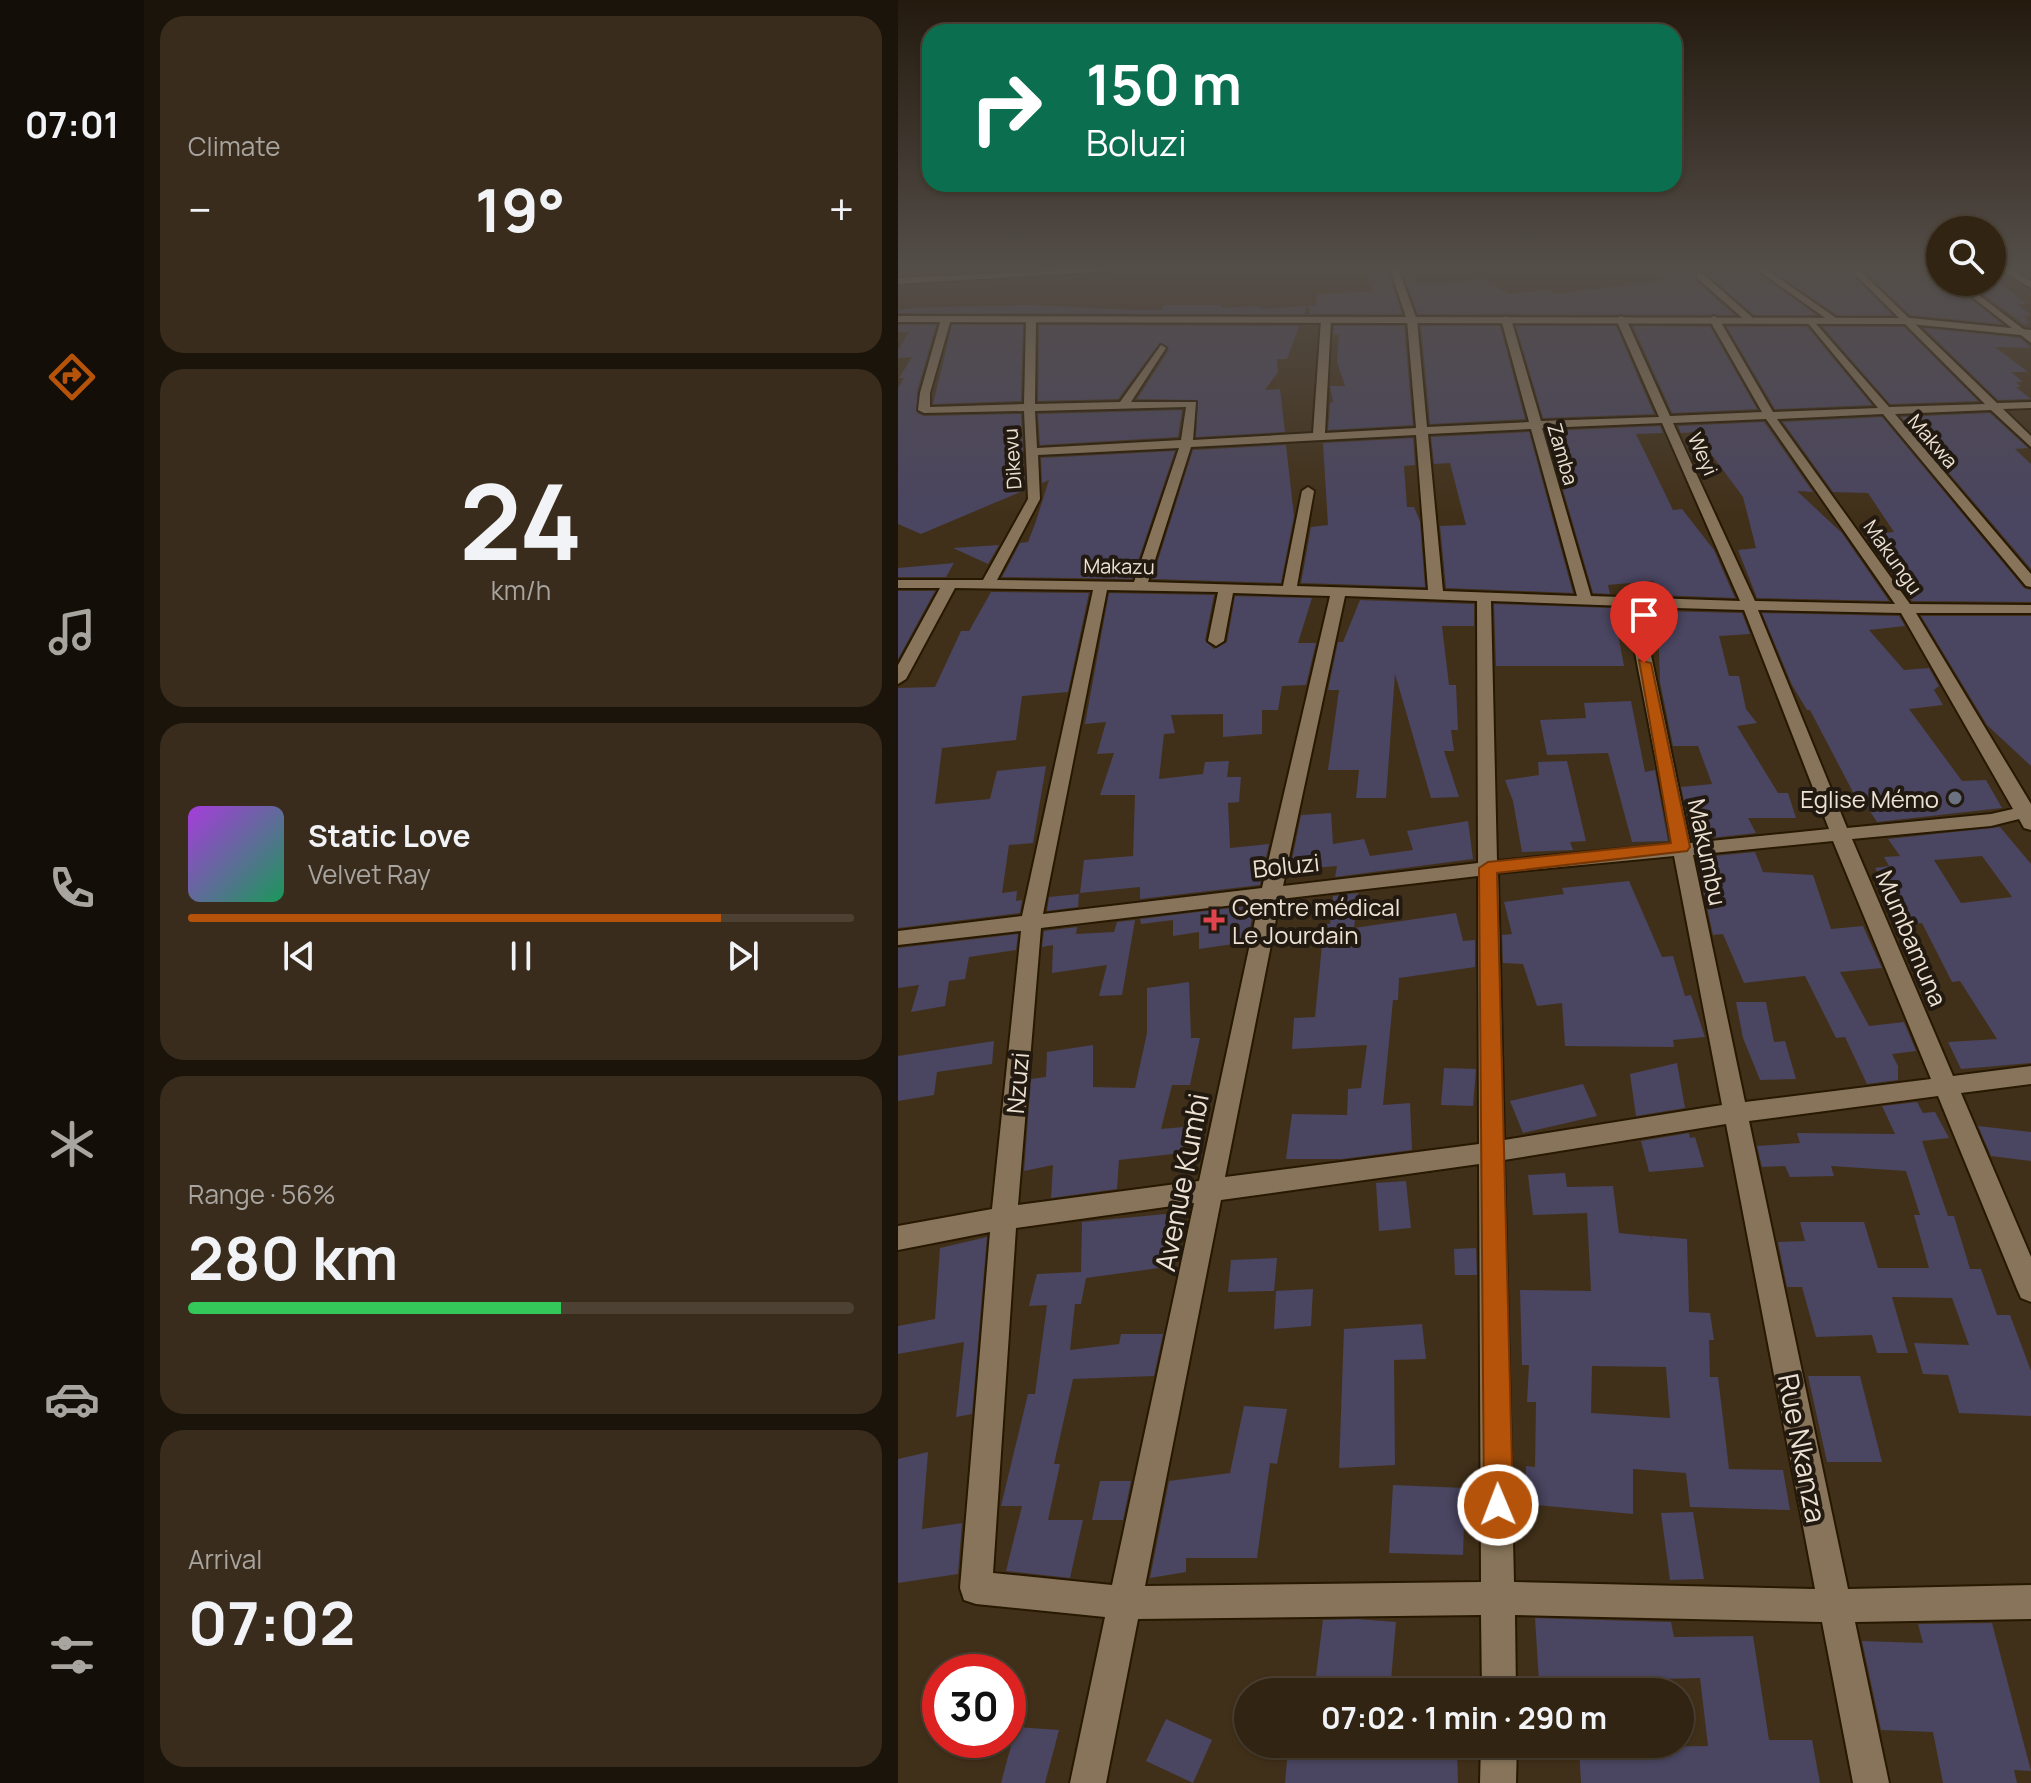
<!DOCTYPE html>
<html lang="en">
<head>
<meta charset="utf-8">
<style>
  body { margin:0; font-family:Manrope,sans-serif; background:#392c1c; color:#f1f3f6; height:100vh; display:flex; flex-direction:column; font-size:30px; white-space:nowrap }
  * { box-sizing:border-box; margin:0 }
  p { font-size:26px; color:#a8a4a0 }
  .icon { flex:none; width:44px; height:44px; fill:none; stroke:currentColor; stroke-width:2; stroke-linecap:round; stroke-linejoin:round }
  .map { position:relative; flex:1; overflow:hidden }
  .sheet { display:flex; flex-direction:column; gap:16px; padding:16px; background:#1b140a; width:754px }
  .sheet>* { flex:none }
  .guide { position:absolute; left:24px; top:24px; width:760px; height:168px; border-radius:24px; box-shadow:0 2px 6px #0004,0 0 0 2px #4c4133; background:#0b6e4f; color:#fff; overflow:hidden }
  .fabs { position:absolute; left:1028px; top:216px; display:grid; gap:16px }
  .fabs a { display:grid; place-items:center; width:80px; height:80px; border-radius:50%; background:#312413; box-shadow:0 2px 6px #0004,0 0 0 2px #4c4133; font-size:40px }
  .speed { position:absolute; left:24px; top:1654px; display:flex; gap:16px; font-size:40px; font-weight:700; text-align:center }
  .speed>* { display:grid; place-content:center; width:104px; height:104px; border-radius:50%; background:#312413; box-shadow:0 2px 6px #0004,0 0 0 2px #4c4133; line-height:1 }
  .speed .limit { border:12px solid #d22; background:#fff; color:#111 }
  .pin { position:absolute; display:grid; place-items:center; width:68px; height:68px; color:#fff; margin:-82px -34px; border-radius:50% 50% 50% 0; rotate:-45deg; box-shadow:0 0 8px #0007 }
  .pin .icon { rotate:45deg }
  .me { position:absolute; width:88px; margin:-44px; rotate:359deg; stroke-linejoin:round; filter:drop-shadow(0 0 6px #0008) }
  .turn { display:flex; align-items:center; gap:28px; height:168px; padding:0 32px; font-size:36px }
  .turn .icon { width:104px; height:104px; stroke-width:2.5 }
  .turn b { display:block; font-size:56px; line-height:68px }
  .big { font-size:60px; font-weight:700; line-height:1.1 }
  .sheet .card { flex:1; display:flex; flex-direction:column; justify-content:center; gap:12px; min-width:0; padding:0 28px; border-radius:24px; background:#392c1c }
  .sheet .dial { align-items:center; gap:0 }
  .dial b { font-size:104px; line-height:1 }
  .song { display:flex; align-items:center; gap:24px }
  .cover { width:96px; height:96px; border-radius:12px; background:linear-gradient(135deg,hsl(280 70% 55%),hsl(150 70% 35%)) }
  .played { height:8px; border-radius:4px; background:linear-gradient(90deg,#b45309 80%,#4c4133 80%) }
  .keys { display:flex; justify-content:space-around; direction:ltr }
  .heat { display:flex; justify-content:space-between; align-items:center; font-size:44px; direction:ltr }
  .charge { height:12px; border-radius:6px; background:linear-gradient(90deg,#34c759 56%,#4c4133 0) }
  .trip { position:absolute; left:336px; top:1678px; width:460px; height:80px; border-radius:40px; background:#312413; box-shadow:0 2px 6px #0004,0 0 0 2px #4c4133; font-weight:700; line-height:80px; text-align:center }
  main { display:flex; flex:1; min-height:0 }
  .tab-bar { display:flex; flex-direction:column; width:144px; justify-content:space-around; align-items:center; background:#140e08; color:#a8a4a0 }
  .tab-bar .icon { width:56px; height:56px }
  .tab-bar .active { color:#b45309 }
  .tab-bar b { font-size:36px; color:#f1f3f6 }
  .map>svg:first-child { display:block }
  .building { fill:#4a4560; fill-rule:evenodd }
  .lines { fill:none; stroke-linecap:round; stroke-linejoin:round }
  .street-casing { stroke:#271802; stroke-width:4 }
  .secondary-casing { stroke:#271802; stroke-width:4 }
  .street { fill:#87745a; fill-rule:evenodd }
  .secondary { fill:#87745a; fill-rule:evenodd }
  .route { fill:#b45309; stroke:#753606; stroke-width:2 }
  .worship-dot { fill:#6b7280; stroke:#221a10; stroke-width:3 }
  .health-dot { fill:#e0444e; stroke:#221a10; stroke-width:3 }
  .labels { text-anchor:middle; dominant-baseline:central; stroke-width:8; stroke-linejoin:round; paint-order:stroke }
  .far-street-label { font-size:20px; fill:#ece1d3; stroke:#221a10 }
  .poi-label { font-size:24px; fill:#ece1d3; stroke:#221a10; text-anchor:end }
  .street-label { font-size:24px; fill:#ece1d3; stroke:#221a10 }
  .near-street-label { font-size:28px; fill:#ece1d3; stroke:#221a10 }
</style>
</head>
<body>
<main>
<nav class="tab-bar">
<b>07:01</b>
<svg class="icon active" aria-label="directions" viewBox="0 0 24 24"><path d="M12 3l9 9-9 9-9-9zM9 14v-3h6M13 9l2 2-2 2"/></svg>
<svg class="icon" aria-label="music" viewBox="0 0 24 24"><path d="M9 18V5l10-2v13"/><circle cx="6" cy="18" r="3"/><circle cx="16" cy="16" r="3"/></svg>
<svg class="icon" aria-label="phone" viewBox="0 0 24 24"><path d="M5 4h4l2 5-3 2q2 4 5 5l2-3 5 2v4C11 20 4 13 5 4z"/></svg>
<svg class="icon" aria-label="climate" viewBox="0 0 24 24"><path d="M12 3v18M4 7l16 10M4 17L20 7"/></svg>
<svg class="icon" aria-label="car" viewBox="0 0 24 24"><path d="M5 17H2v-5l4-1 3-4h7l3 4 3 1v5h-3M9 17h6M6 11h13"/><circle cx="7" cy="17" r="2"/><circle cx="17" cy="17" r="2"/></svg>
<svg class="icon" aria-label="filters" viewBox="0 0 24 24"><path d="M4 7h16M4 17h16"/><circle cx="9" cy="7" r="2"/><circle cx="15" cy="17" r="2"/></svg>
</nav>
<section class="sheet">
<div class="card"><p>Climate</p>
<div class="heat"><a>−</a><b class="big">19°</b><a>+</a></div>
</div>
<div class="card dial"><b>24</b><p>km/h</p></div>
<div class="card">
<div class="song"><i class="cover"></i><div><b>Static Love</b><p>Velvet Ray</p></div></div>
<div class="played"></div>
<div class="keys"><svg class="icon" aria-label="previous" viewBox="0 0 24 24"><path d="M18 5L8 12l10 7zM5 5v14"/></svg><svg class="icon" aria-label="pause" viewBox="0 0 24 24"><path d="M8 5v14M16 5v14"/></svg><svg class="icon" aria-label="next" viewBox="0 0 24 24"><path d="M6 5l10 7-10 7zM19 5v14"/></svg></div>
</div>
<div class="card"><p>Range · 56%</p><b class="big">280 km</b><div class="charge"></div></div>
<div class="card"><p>Arrival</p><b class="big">07:02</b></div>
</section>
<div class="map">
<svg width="1133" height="1783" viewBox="0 0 1133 1783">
  <rect width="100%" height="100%" fill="#413019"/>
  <path class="building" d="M734 266H851L918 315H856L805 271 797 272V280L836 315 520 314 503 268H510L518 285 585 279 611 294 652 290 657 294 767 280Z
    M868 266H946L994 315H939Z
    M961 266H1018L1032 280 1052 282 1104 324 1012 315Z
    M489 269 504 314H412L410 306 418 305 420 294 476 291 466 270Z
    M1094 276 1128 304H1119L1133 315 1126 316 1132 323H1127L1130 327 1069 282H1094Z
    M130 305 236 310H264L266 305H323V308L362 306 363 309 409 306 406 314 0 313V310L15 308Z
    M0 325H38L19 392V413L26 416 123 414 127 490 23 534 0 524V388L6 378H1L14 357 0 358V350L11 332H0Z
    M54 325H125L123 401 35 404Z
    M141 325 401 326 389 359H379L380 372 367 390 382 389 387 432 298 437 300 400 239 399 271 350 262 342 220 399 140 401Z
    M436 326H506L515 425 430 430 432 403 435 402 432 386H447L439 362 441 334 435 335Z
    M523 326H602L627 419 532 424Z
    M618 326H718L756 414 645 418Z
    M735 326 812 327 859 409 774 413Z
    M829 327H909L974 405 877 409Z
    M925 327H1006L1080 401 992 404Z
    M1026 328 1122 338 1133 348 1097 347 1130 372H1113L1125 382H1118L1123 387H1118L1133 399 1100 400Z
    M284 410 280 437 142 445 140 414Z
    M1092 413 1130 448 1117 449 1133 464V569L1003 417Z
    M984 417 1126 588 1133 590V602L1014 601 966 535 996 532 970 493 935 492 885 422Z
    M866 422 915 492 899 491 944 533 991 601 859 598 840 550 858 548 845 497 797 432 783 433 780 426Z
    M762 426 765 433 738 434 775 510 784 509 816 550 837 598 758 595 755 581 710 585 712 594 695 593 648 431Z
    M631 432 675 593 548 588 542 526 568 525 552 463 536 464 533 437Z
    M515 438 517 465 506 466 509 507H516L522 521 527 587 403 583 413 527 430 525 425 443Z
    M388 445 396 516 383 583 254 579 295 450Z
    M277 451 234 579 104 577 122 543 130 542 137 524 151 480 144 483 143 458Z
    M101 545 90 564 55 548Z
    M56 563 48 577H0V568Z
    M0 591H37L0 659Z
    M93 592 191 593 170 692 124 696 118 740 44 748 37 804 92 799 99 771 148 766 135 843 111 845 104 893 119 891 118 901 124 900 122 913 0 928V688L37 687 63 631H71Z
    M211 593 316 595 307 640 316 649 329 642 337 596 414 598 400 643H418L408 685 384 686 380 710H364V734L325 737V714L273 715 277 733 266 734 261 779 305 774 307 762 331 761 329 777H343L341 802 330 803 332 848 371 844 362 885 242 899V887L182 893 186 860 235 856 237 795H202L216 753 199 754 208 722 187 724Z
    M462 600 576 604V626H544L551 685H558L560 730H553L556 751H546L561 797 533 798 497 674 488 798H458L461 770H430L441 690H430L440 642H445Z
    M596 604 715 608 726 666H598Z
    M762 611 844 613 852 634 821 636 831 676H841L848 709 859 723 839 726 880 793H890L898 818H850L858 833 794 840 783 787 814 784 800 746H775L762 682 760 625H766Z
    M864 613 1001 616 1007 626 971 630 1006 670 1031 668 1041 686 1036 690 1045 705 1011 709 1064 781 1088 780 1104 808 979 822 962 796H957L912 710H909L894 685Z
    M1023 616H1133V766L1089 725Z
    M733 701 747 772 757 770 770 841 734 842 710 753 649 755 642 720 688 718 686 703Z
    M669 761 688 841 672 842 675 850 624 852 615 801 607 780 641 775 640 762Z
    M433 813 435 844 466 839 472 856 515 850 509 831 570 821 575 859 437 877 439 866 392 870 403 815Z
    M1102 827 1133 864V1063L1063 1069 1050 1042 1099 1039 1062 981 1054 982 1024 923 1008 924 977 868 991 866 986 857 1002 856 990 839ZM1084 856 1114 897 1063 903 1036 860Z
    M857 852 865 872 915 875 933 929 965 926 984 968 942 972 971 1026 1006 1022 1018 1051 994 1054 1000 1066V1080L969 1084 947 1037 938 1038 907 976 846 983 825 934 815 935 803 880 815 878 805 857Z
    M731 881 764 957 775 956 787 996 793 995 807 1037 775 1040 776 1047 667 1046 664 1003 639 1006 625 964 605 963 604 935 614 934 606 902 666 894 664 888Z
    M460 893 456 928 558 913 565 941 577 940V967L501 978 500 1000H495L485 1105 512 1103 514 1150 444 1159H388L394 1114 449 1115 450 1089 463 1088 469 1045 394 1049 396 1018 417 1017 426 924H432L435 896Z
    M181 894 180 907 149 911 151 897Z
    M357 905 349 942 301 949V932L275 936V920L243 924 242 919Z
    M237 920 224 995 201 996 209 965 154 973 155 945 144 947 146 931 179 927 178 934 216 932 219 922Z
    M120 934 118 950 71 957 67 979 51 981 47 1006 13 1012 21 985 0 988V948Z
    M291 982 293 1038H302L292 1085H274L263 1129 286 1127 284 1153 221 1160 219 1189 153 1198 155 1165 126 1171 133 1079 148 1077 149 1052 195 1045V1087L237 1088 249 1033V988Z
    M838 1002H868L876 1042 887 1041 898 1079 862 1080 845 1038Z
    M96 1041 94 1064 39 1072 36 1095 0 1101V1056Z
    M779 1063 787 1108 738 1116 732 1074Z
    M546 1068 578 1069 575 1106 543 1105Z
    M685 1084 699 1116 625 1133 612 1101Z
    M1019 1102 1025 1113 1037 1112 1051 1138 1024 1141 1050 1216H1056L1072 1269H1083L1099 1315H1112L1133 1371V1416L1061 1413 1050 1375 1025 1374 1016 1343 1071 1345 1054 1298 994 1297 1010 1353H979L974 1335 918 1337 904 1287H889L880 1242 907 1241 902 1222H966L980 1268H1031L1016 1215H1022L1008 1171 933 1166 936 1176 892 1177 887 1166 864 1167 859 1146 902 1143 899 1133 997 1134 984 1106Z
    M1080 1126 1133 1132V1161L1093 1156Z
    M791 1133 792 1138 797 1137 806 1167 751 1172 743 1141Z
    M667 1173 669 1187 715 1186 721 1233 752 1236 754 1240 753 1236 789 1239 791 1312 812 1313 816 1340H811L812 1377H820L831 1469 885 1470 892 1510 792 1507 788 1473 735 1469V1514L627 1504 628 1466 637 1467 638 1402H629L631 1365H624L622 1290 693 1291 689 1213 635 1215 630 1175ZM694 1366 768 1367 772 1418 693 1413Z
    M508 1181 513 1228 481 1231 478 1183Z
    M278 1213 276 1266 188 1278 183 1304H177L172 1350 221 1344 223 1334H265L256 1376 175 1379 156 1464H162L150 1520H185L172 1578 108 1571 124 1506H103L130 1394H137L149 1305 131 1306 139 1274 183 1272 184 1222Z
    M89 1237 74 1414 58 1417 66 1342 0 1354V1326L37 1319 42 1248Z
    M578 1248 579 1275H557L556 1249Z
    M379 1258 376 1291 330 1292 333 1260Z
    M415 1289 413 1326 376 1329 378 1291Z
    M524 1324 528 1359 496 1360 497 1465 441 1468 446 1329Z
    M910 1376H962L984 1462H929Z
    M346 1406 389 1409 379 1464 372 1463 359 1558H288V1572L252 1578 271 1481 332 1473Z
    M30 1452 24 1529 64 1523 60 1574 0 1583V1459Z
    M202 1481H233L225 1520H194Z
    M495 1485 567 1488 565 1555 491 1553Z
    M795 1512 806 1579 772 1580 763 1513Z
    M637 1618 773 1622 776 1637 855 1636 871 1740H914L922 1783H683L681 1748 810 1746 802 1678 641 1682Z
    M459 1619 498 1622 492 1692H416L425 1620Z
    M1094 1623 1133 1771 1116 1770 1119 1783H1045L1035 1732 983 1730 964 1641 1025 1643 1020 1624Z
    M268 1719 314 1740 295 1783 248 1761Z
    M118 1727 161 1730 147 1783H103Z
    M559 1752 560 1783H387L389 1760Z"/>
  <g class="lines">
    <g class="street-casing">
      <path id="street" d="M249 266H296L0 284V278Z
        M491 266H499L519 320 529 427 631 422 603 319 608 316 613 319 643 421 761 417 718 319 723 316 728 319 772 416 864 412 811 319 816 316 821 319 875 412 980 408 909 322 912 317 991 407 1087 404 949 266H957L1099 403 1133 402V408L1105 409 1133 436V447L1093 410 997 414 1133 574V587L1128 586 985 414 879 419 1012 604 1133 605V613H1018L1133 804V830L1126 828 1121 819 1093 826 954 839 1055 1076 1133 1066V1084L1063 1093 1133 1257V1302L1123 1298 1119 1289 1040 1096 851 1121 950 1589 1133 1585V1619L957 1622 991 1783H955L924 1622 617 1615 618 1692H584L583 1615 240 1619 208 1783H172L207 1617 78 1604 66 1600 62 1588 92 1232 0 1250V1226L94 1209 123 931 0 945V931L124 916 195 590 57 588 8 679 0 684V665L42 588H0V580H85L130 499 126 411 26 413 20 410 22 393 43 319 48 316 53 319 32 393V407L126 404 128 320 133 317 138 320 137 404 222 402 263 345 268 348 233 402H298L295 440 415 433 423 320 428 317 433 320 427 433 518 428 509 320ZM288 407 283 440 139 448 137 411ZM868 419 997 604 857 601 775 423ZM764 423 842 601 693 596 644 428ZM633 429 679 596 545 591 530 434ZM518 435 530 590 399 586 416 491 410 487 404 491 385 586 250 582 293 447ZM281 448 236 582 99 580 142 499 140 455ZM209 590 320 592 310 641 318 646 326 641 335 593 432 596 364 888 145 914ZM447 596 579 601 580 863 385 886ZM593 601 728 606 774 844 599 861ZM743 607 846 610 931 829 792 843ZM860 610 1003 613 1115 809 1093 814 949 828ZM935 841 1033 1079 847 1102 795 855ZM776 856 824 1105 606 1140 600 873ZM580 876 581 1144 327 1177 382 899ZM361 902 301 1181 120 1205 143 928ZM828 1124 917 1589 616 1582 606 1160ZM581 1164 583 1582 247 1586 323 1200ZM296 1203 214 1585 95 1573 118 1228Z
        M854 266H863L941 320 933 322Z
        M1037 266H1042V270Z
        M1108 266 1133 281V288L1105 271Z
        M799 274H805L854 317V321H848L799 278Z
        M1055 282H1064L1133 335V343Z
        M583 1744H619L618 1783H582Z"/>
    </g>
    <g class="secondary-casing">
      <path id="secondary" d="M0 316 1012 318 1133 330V336L1012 324 0 322Z"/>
    </g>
    <use href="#street" class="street"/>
    <use href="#secondary" class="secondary"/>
  </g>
  <linearGradient id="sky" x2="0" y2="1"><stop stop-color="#241a0e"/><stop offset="0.52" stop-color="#544e49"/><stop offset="1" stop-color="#544e49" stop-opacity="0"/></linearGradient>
  <rect width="1133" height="515" fill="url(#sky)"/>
  <path class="route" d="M741 660 753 663 792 847 789 851 599 873 615 1505 610 1515 600 1519 590 1515 586 1505 581 868 590 862 773 843Z"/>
  <circle class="worship-dot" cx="1057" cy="798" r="8"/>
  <path class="health-dot" d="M312 908h8v8h8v8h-8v8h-8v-8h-8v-8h8z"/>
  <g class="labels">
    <g class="far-street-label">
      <text transform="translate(1035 441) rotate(49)">Makwa</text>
      <text transform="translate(665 454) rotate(74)">Zamba</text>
      <text transform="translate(805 454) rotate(66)">Weyi</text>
      <text transform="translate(114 459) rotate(-94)">Dikevu</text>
      <text transform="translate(995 557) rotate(55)">Makungu</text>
      <text transform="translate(221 566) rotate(1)">Makazu</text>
    </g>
    <g class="poi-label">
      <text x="1041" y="798">Eglise Mémo</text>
      <text x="334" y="906" text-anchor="start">Centre médical<tspan x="334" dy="28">Le Jourdain</tspan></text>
    </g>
    <g class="street-label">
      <text transform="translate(810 852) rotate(78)">Makumbu</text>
      <text transform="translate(388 865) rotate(-6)">Boluzi</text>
      <text transform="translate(1014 938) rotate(67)">Mumbamuna</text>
      <text transform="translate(119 1083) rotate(-85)">Nzuzi</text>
    </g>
    <g class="near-street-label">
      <text transform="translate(283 1182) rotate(-79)">Avenue Kumbi</text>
      <text transform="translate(905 1448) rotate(79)">Rue Nkanza</text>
    </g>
  </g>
</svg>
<div class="fabs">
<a><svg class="icon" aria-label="search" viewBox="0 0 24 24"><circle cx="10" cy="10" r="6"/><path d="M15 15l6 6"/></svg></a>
</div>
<div class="speed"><div class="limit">30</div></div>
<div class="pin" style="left:746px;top:663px;background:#d93025"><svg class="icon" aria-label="arrive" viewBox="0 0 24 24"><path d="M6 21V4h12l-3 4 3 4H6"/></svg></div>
<svg class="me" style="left:600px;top:1505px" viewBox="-20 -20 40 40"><circle r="17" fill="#b45309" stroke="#fff" stroke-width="3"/><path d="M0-11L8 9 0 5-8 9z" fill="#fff"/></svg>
<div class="trip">07:02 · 1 min · 290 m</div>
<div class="guide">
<div class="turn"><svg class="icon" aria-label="right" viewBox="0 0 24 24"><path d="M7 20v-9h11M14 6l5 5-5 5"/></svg><div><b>150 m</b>Boluzi</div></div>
</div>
</div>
</main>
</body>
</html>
